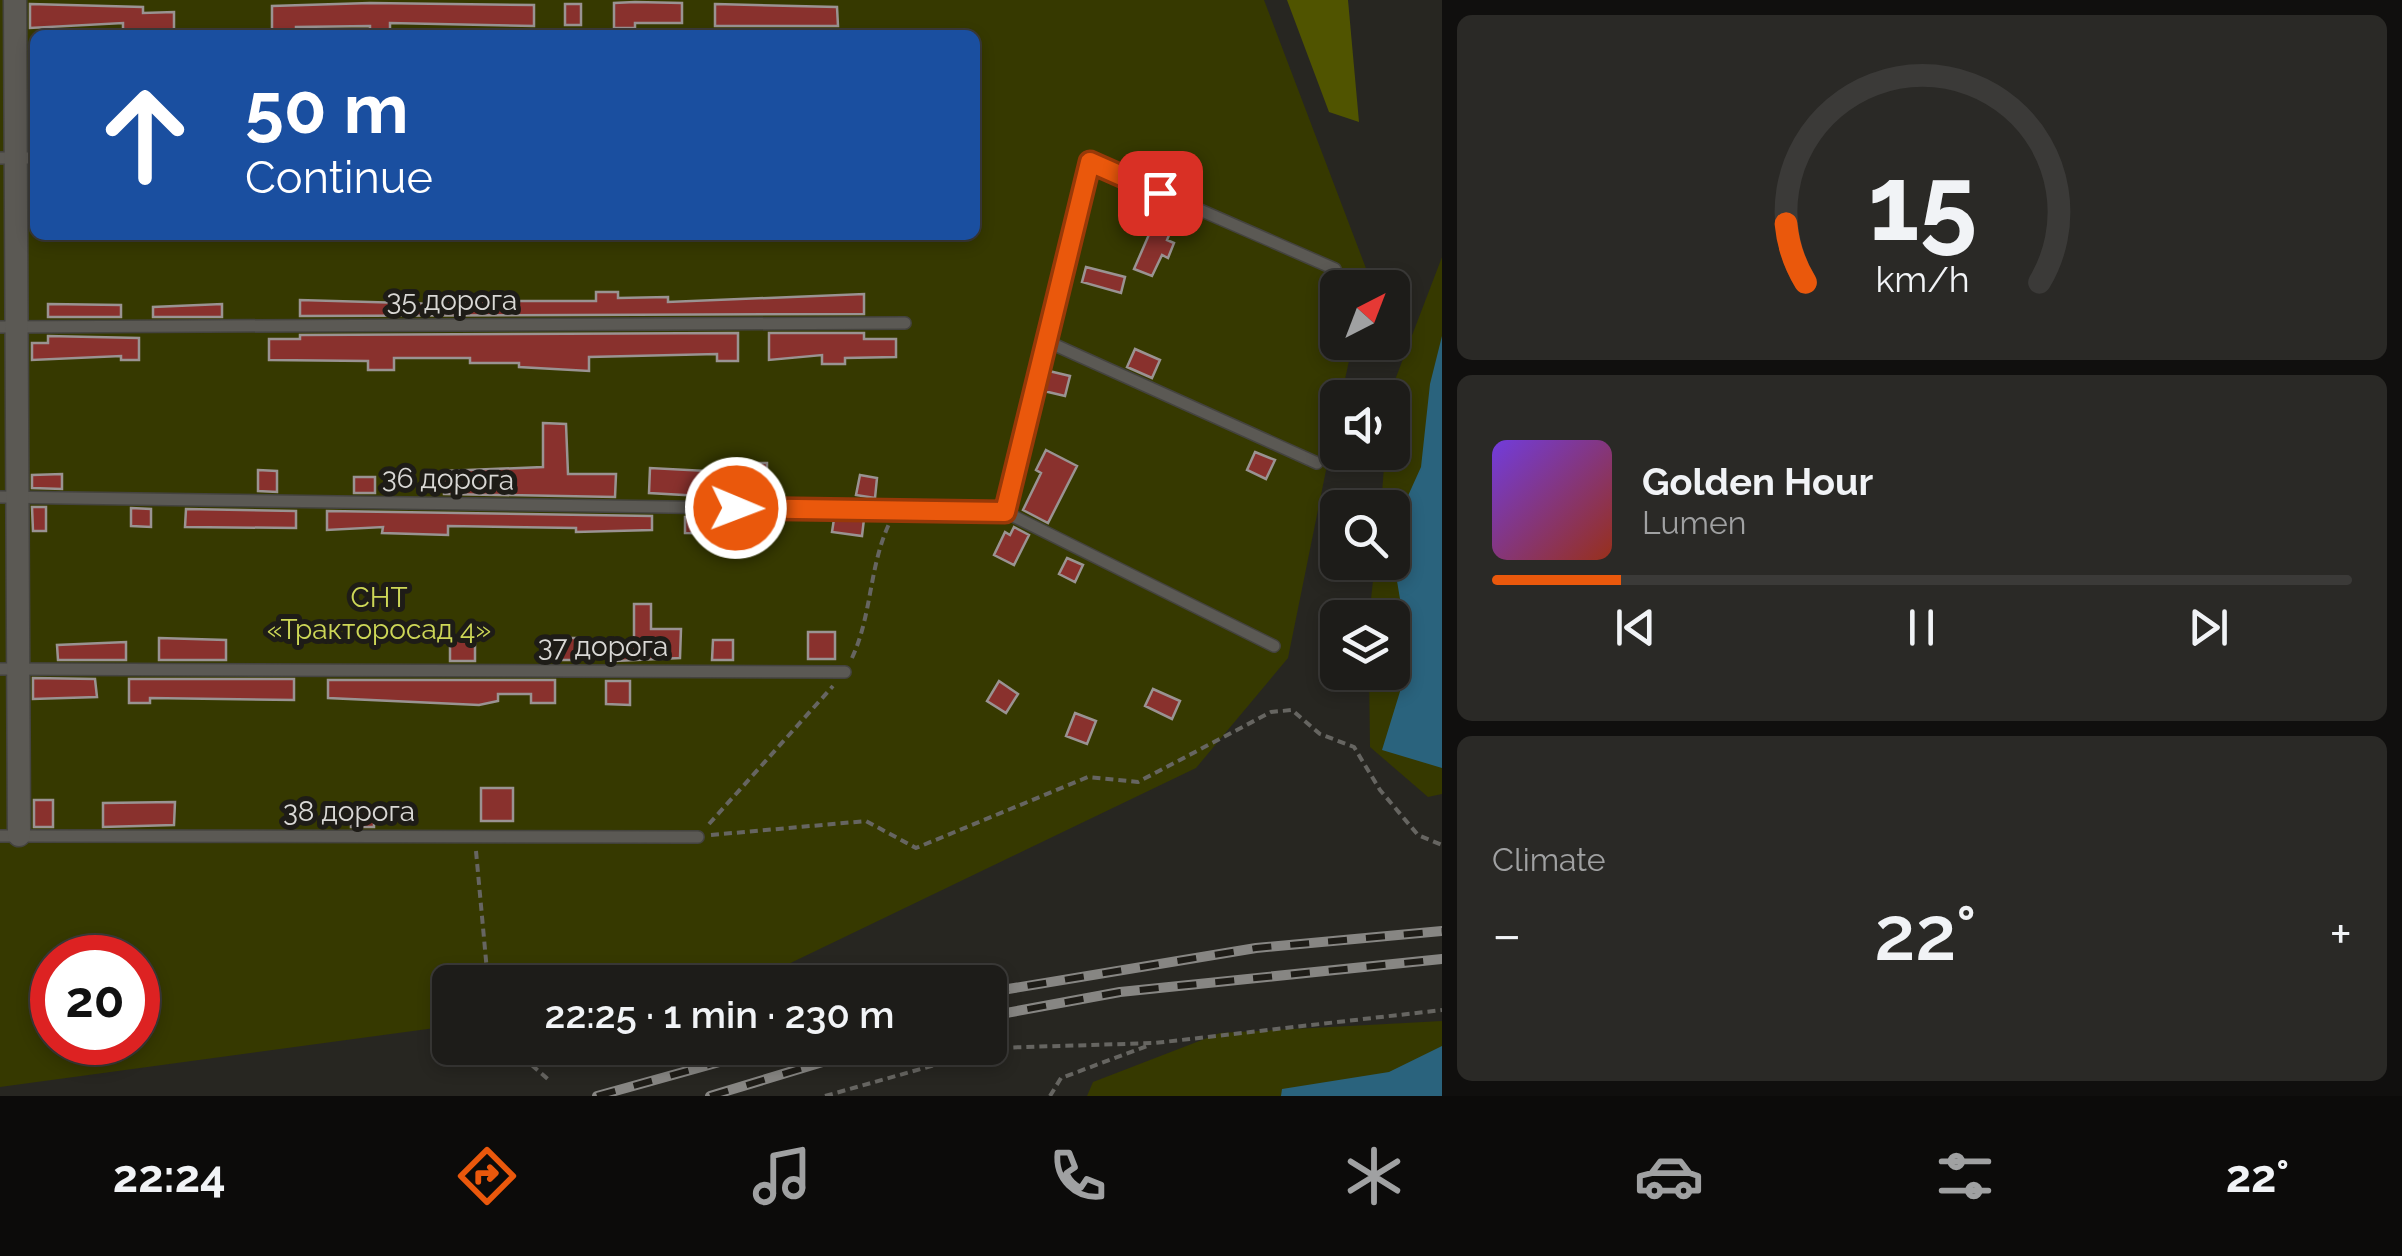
<!DOCTYPE html>
<html lang="en">
<head>
<meta charset="utf-8">
<style>
  body { margin:0; font-family:Raleway,sans-serif; background:#2a2926; color:#f1f3f6; height:100vh; display:flex; flex-direction:column; font-size:38px; white-space:nowrap }
  * { box-sizing:border-box; margin:0 }
  p { font-size:32px; color:#a0a1a2 }
  .icon { flex:none; width:55px; height:55px; fill:none; stroke:currentColor; stroke-width:2; stroke-linecap:round; stroke-linejoin:round }
  .map { position:relative; flex:1; overflow:hidden }
  .sheet { display:flex; flex-direction:column; gap:15px; padding:15px; background:#100f0e; width:960px }
  .sheet>* { flex:none }
  .banner { position:absolute; left:30px; top:30px; width:950px; height:210px; border-radius:15px; box-shadow:0 5px 15px #0003,0 0 0 2px #3b3a38; background:#1a4fa0; color:#fff; overflow:hidden }
  .needle { width:65px; rotate:42deg }
  .controls { position:absolute; left:1320px; top:270px; display:grid; gap:20px }
  .controls a { display:grid; place-items:center; width:90px; height:90px; border-radius:15px; background:#1d1c19; box-shadow:0 5px 15px #0003,0 0 0 2px #3b3a38; font-size:50px }
  .speed { position:absolute; left:30px; top:935px; display:flex; gap:20px; font-size:50px; font-weight:700; text-align:center }
  .speed>* { display:grid; place-content:center; width:130px; height:130px; border-radius:50%; background:#1d1c19; box-shadow:0 5px 15px #0003,0 0 0 2px #3b3a38; line-height:1 }
  .speed .limit { border:15px solid #d22; background:#fff; color:#111 }
  .pin { position:absolute; display:grid; place-items:center; width:85px; height:85px; color:#fff; margin:-42px; border-radius:20px; box-shadow:0 5px 15px #0006 }
  .me { position:absolute; width:110px; margin:-55px; rotate:91deg; stroke-linejoin:round; filter:drop-shadow(0 0 8px #0008) }
  .turn { display:flex; align-items:center; gap:35px; height:210px; padding:0 50px; font-size:45px }
  .turn .icon { width:130px; height:130px; stroke-width:2.5 }
  .turn b { display:block; font-size:70px; line-height:85px }
  .big { font-size:75px; font-weight:600; line-height:1.1 }
  .sheet .card { flex:1; display:flex; flex-direction:column; justify-content:center; gap:15px; min-width:0; padding:0 35px; border-radius:15px; background:#2a2926 }
  .sheet .dial { align-items:center; gap:0 }
  .dial svg { height:260px; overflow:visible; fill:none; stroke:#3b3a38; stroke-width:7; stroke-linecap:round; text-anchor:middle }
  .dial text { fill:#f1f3f6; stroke:none }
  .song { display:flex; align-items:center; gap:30px }
  .cover { width:120px; height:120px; border-radius:15px; background:linear-gradient(135deg,hsl(260 70% 55%),hsl(10 70% 35%)) }
  .played { height:10px; border-radius:5px; background:linear-gradient(90deg,#ea580c 15%,#3b3a38 15%) }
  .keys { display:flex; justify-content:space-around; direction:ltr }
  .heat { display:flex; justify-content:space-between; align-items:center; font-size:55px; direction:ltr }
  .trip { position:absolute; left:432px; top:965px; width:575px; height:100px; border-radius:15px; background:#1d1c19; box-shadow:0 5px 15px #0003,0 0 0 2px #3b3a38; font-weight:600; line-height:100px; text-align:center }
  .menu { display:flex; height:160px; justify-content:space-around; align-items:center; background:#0c0b0a; color:#a0a1a2 }
  .menu .icon { width:70px; height:70px }
  .menu .selected { color:#ea580c }
  .menu b { font-size:45px; color:#f1f3f6 }
  main { display:flex; flex:1; min-height:0 }
  .map>svg:first-child { display:block }
  .green { fill:#363900; fill-rule:evenodd }
  .forest { fill:#505400 }
  .water { fill:#2a637d }
  .building { fill:#89312d; stroke:#9a9392; stroke-width:2.5 }
  .lines { fill:none; stroke-linecap:round; stroke-linejoin:round }
  .lane-casing { stroke:#44433f; stroke-width:14 }
  .street-casing { stroke:#44433f; stroke-width:25 }
  .path { stroke:#666561; stroke-width:4; stroke-dasharray:8 5; stroke-linecap:butt }
  .lane { stroke:#5b5954; stroke-width:11 }
  .street { stroke:#5b5954; stroke-width:22 }
  .rail-casing { stroke:#878683; stroke-width:10 }
  .rail { stroke:#1e1c17; stroke-width:6; stroke-dasharray:19; stroke-linecap:butt }
  .route-casing { stroke:#983908; stroke-width:25 }
  .route { stroke:#ea580c; stroke-width:18 }
  .labels { text-anchor:middle; dominant-baseline:central; stroke-width:10; stroke-linejoin:round; paint-order:stroke }
  .street-label { font-size:28px; fill:#d9d8d5; stroke:#1e1c17 }
  .park-label { font-size:28px; fill:#cdd757; stroke:#1e1c17 }
</style>
</head>
<body>
<main>
<div class="map">
<svg width="1442" height="1096" viewBox="0 0 1442 1096">
  <rect width="100%" height="100%" fill="#272621"/>
  <path class="green" d="M0 0H1264L1367 271 1364 287 1338 288V342L1353 343 1341 397 1338 398 1337 416 1288 658 1196 768 751 982H450V1026L0 1087ZM35 35H975V235H35ZM52 958H138V1042H52Z
    M1442 257V794L1428 797 1370 747 1369 673 1392 672V618L1369 617 1375 563 1392 562V508L1381 507 1385 453 1392 452 1390 393Z
    M1442 1021V1096H1087L1093 1082 1220 1033Z"/>
  <path class="forest" d="M1287 0H1348L1359 122 1329 112Z"/>
  <path class="water" d="M1442 336V768L1382 750 1410 659 1393 557V529L1421 467 1430 384Z
    M1442 1046V1096H1281L1282 1089 1389 1072Z"/>
  <path class="building" d="M635 2 682 3V23H635V28H614V3Z
    M370 3 534 5V26L390 23V35H370V26L296 27V35H272V6Z
    M30 4 143 7V13L174 12V33L123 29V23L30 28Z
    M565 4H581V25H565Z
    M715 4 837 7 838 26H715Z
    M1141 156 1158 163 1152 178 1135 171Z
    M1148 198 1179 211 1167 240 1174 243 1168 258 1162 255 1152 276 1134 269 1151 230 1137 224Z
    M1086 267 1125 277 1121 293 1082 282Z
    M596 292H618V298L668 297V302L864 294V314L300 316V300L440 304V295L464 294V301H596Z
    M48 304 121 305V317H48Z
    M222 304V317H153V307Z
    M738 333V361H717V354L589 357V371L519 367V363H470V358H394V370H368V361L269 360V339H300V335Z
    M769 333H864V339H896V357L845 358V364H822V355L769 360Z
    M48 336 139 338V360H121V356L32 360V343H48Z
    M1135 349 1160 360 1152 378 1127 367Z
    M1049 371 1070 376 1065 396 1044 391Z
    M543 423 566 424 568 474H616L615 497 444 494V471L543 467Z
    M1046 450 1077 466 1048 523 1023 510 1041 473 1036 470Z
    M1255 452 1275 460 1266 479 1247 470Z
    M745 463H767V490H754V499L649 493 650 468 745 473Z
    M258 470 277 471V492L258 491Z
    M62 474V489L32 488V475Z
    M860 475 877 478 875 498 856 495Z
    M354 477H375V493H354Z
    M32 507H46V531H33Z
    M131 508 151 509V527L131 526Z
    M186 509 296 511V528L185 527Z
    M327 511 652 516V530L576 532V528L448 526V535L382 533 383 527 327 530Z
    M685 517 753 518V534L685 533Z
    M834 519H864L862 536 832 532Z
    M1014 527 1029 535 1014 565 994 555 1005 532 1010 535Z
    M1067 558 1083 565 1075 582 1059 574Z
    M634 604H651V629H681L680 658 615 661V641H634Z
    M808 632H835V659H808Z
    M159 638 226 640V660H159Z
    M559 638H578V660H558Z
    M450 639H475V661H450Z
    M713 640H733V660H712Z
    M126 642V660H58L57 645Z
    M33 678 95 679 97 697 33 699Z
    M129 679H294V700L150 698V703H129Z
    M328 680H555V703H531V694H498V701L479 705 328 698Z
    M606 681H630V705L606 704Z
    M999 681 1018 694 1006 713 987 701Z
    M1153 689 1180 701 1172 719 1145 706Z
    M1075 713 1096 721 1087 744 1066 736Z
    M481 788H513V821H481Z
    M34 800H53V827H34Z
    M175 802 174 825 103 827V803Z
    M351 811 374 812V827H351Z"/>
  <g class="lines">
    <g class="lane-casing">
      <path id="lane" d="M0 158H35
        M0 327 905 323
        M1046 341 1317 463
        M0 497 1005 512 1274 646
        M1005 512 1090 162 1335 269
        M0 669 845 672
        M0 836 698 837"/>
    </g>
    <g class="street-casing">
      <path id="street" d="M15 0 19 835"/>
    </g>
    <path class="path" d="M852 658C872 615 869 567 889 524
      M709 824 833 686
      M711 835 866 821 916 848 1088 777 1138 782 1271 712 1292 710 1320 734 1354 747 1380 790 1418 835 1442 845
      M476 851 488 982
      M512 1048 550 1081
      M825 1096 995 1048 1155 1043 1442 1010
      M1050 1096 1061 1078 1150 1045"/>
    <use href="#lane" class="lane"/>
    <use href="#street" class="street"/>
    <g class="rail-casing">
      <path id="rail" d="M990 992 1256 948 1442 931
        M990 1016 1120 992 1442 959
        M597 1096 770 1048
        M710 1096 869 1048"/>
    </g>
    <use href="#rail" class="rail"/>
  </g>
  <g class="lines">
    <g class="route-casing">
      <path id="route" d="M736 508 1005 512 1090 162 1160 193"/>
    </g>
    <use href="#route" class="route"/>
  </g>
  <g class="labels">
    <g class="street-label">
      <text x="452" y="300">35 дорога</text>
      <text transform="translate(448 479) rotate(1)">36 дорога</text>
      <text x="603" y="646">37 дорога</text>
      <text x="349" y="811">38 дорога</text>
    </g>
    <g class="park-label">
      <text x="379" y="597">СНТ<tspan x="379" dy="32">«Тракторосад 4»</tspan></text>
    </g>
  </g>
</svg>
<div class="controls">
<a><svg class="needle" viewBox="-14 -14 28 28"><path d="M0-13l5 13h-10z" fill="#e53935"/><path d="M0 13l5-13h-10z" fill="#a0a1a2"/></svg></a>
<a><svg class="icon" aria-label="sound" viewBox="0 0 24 24"><path d="M4 9h4l5-4v14l-5-4H4zM17 9q2 3 0 6"/></svg></a>
<a><svg class="icon" aria-label="search" viewBox="0 0 24 24"><circle cx="10" cy="10" r="6"/><path d="M15 15l6 6"/></svg></a>
<a><svg class="icon" aria-label="layers" viewBox="0 0 24 24"><path d="M12 4l9 5-9 5-9-5zM3 14l9 5 9-5"/></svg></a>
</div>
<div class="speed"><div class="limit">20</div></div>
<div class="pin" style="left:1160px;top:193px;background:#d93025"><svg class="icon" aria-label="arrive" viewBox="0 0 24 24"><path d="M6 21V4h12l-3 4 3 4H6"/></svg></div>
<svg class="me" style="left:736px;top:508px" viewBox="-20 -20 40 40"><circle r="17" fill="#ea580c" stroke="#fff" stroke-width="3"/><path d="M0-11L8 9 0 5-8 9z" fill="#fff"/></svg>
<div class="trip">22:25 · 1 min · 230 m</div>
<div class="banner">
<div class="turn"><svg class="icon" aria-label="ahead" viewBox="0 0 24 24"><path d="M12 20V5M6 11l6-6 6 6"/></svg><div><b>50 m</b>Continue</div></div>
</div>
</div>
<section class="sheet">
<div class="card dial"><svg viewBox="0 0 100 80">
<path d="M14 69A42 42 0 1 1 86 69"/>
<path d="M14 69A42 42 0 0 1 8 51" stroke="#ea580c"/>
<text x="50" y="56" font-size="32" font-weight="700">15</text>
<text x="50" y="72" font-size="11">km/h</text>
</svg></div>
<div class="card">
<div class="song"><i class="cover"></i><div><b>Golden Hour</b><p>Lumen</p></div></div>
<div class="played"></div>
<div class="keys"><svg class="icon" aria-label="previous" viewBox="0 0 24 24"><path d="M18 5L8 12l10 7zM5 5v14"/></svg><svg class="icon" aria-label="pause" viewBox="0 0 24 24"><path d="M8 5v14M16 5v14"/></svg><svg class="icon" aria-label="next" viewBox="0 0 24 24"><path d="M6 5l10 7-10 7zM19 5v14"/></svg></div>
</div>
<div class="card"><p>Climate</p>
<div class="heat"><a>−</a><b class="big">22°</b><a>+</a></div>
</div>
</section>
</main>
<nav class="menu">
<b>22:24</b>
<svg class="icon selected" aria-label="directions" viewBox="0 0 24 24"><path d="M12 3l9 9-9 9-9-9zM9 14v-3h6M13 9l2 2-2 2"/></svg>
<svg class="icon" aria-label="music" viewBox="0 0 24 24"><path d="M9 18V5l10-2v13"/><circle cx="6" cy="18" r="3"/><circle cx="16" cy="16" r="3"/></svg>
<svg class="icon" aria-label="phone" viewBox="0 0 24 24"><path d="M5 4h4l2 5-3 2q2 4 5 5l2-3 5 2v4C11 20 4 13 5 4z"/></svg>
<svg class="icon" aria-label="climate" viewBox="0 0 24 24"><path d="M12 3v18M4 7l16 10M4 17L20 7"/></svg>
<svg class="icon" aria-label="car" viewBox="0 0 24 24"><path d="M5 17H2v-5l4-1 3-4h7l3 4 3 1v5h-3M9 17h6M6 11h13"/><circle cx="7" cy="17" r="2"/><circle cx="17" cy="17" r="2"/></svg>
<svg class="icon" aria-label="filters" viewBox="0 0 24 24"><path d="M4 7h16M4 17h16"/><circle cx="9" cy="7" r="2"/><circle cx="15" cy="17" r="2"/></svg>
<b>22°</b>
</nav>
</body>
</html>
